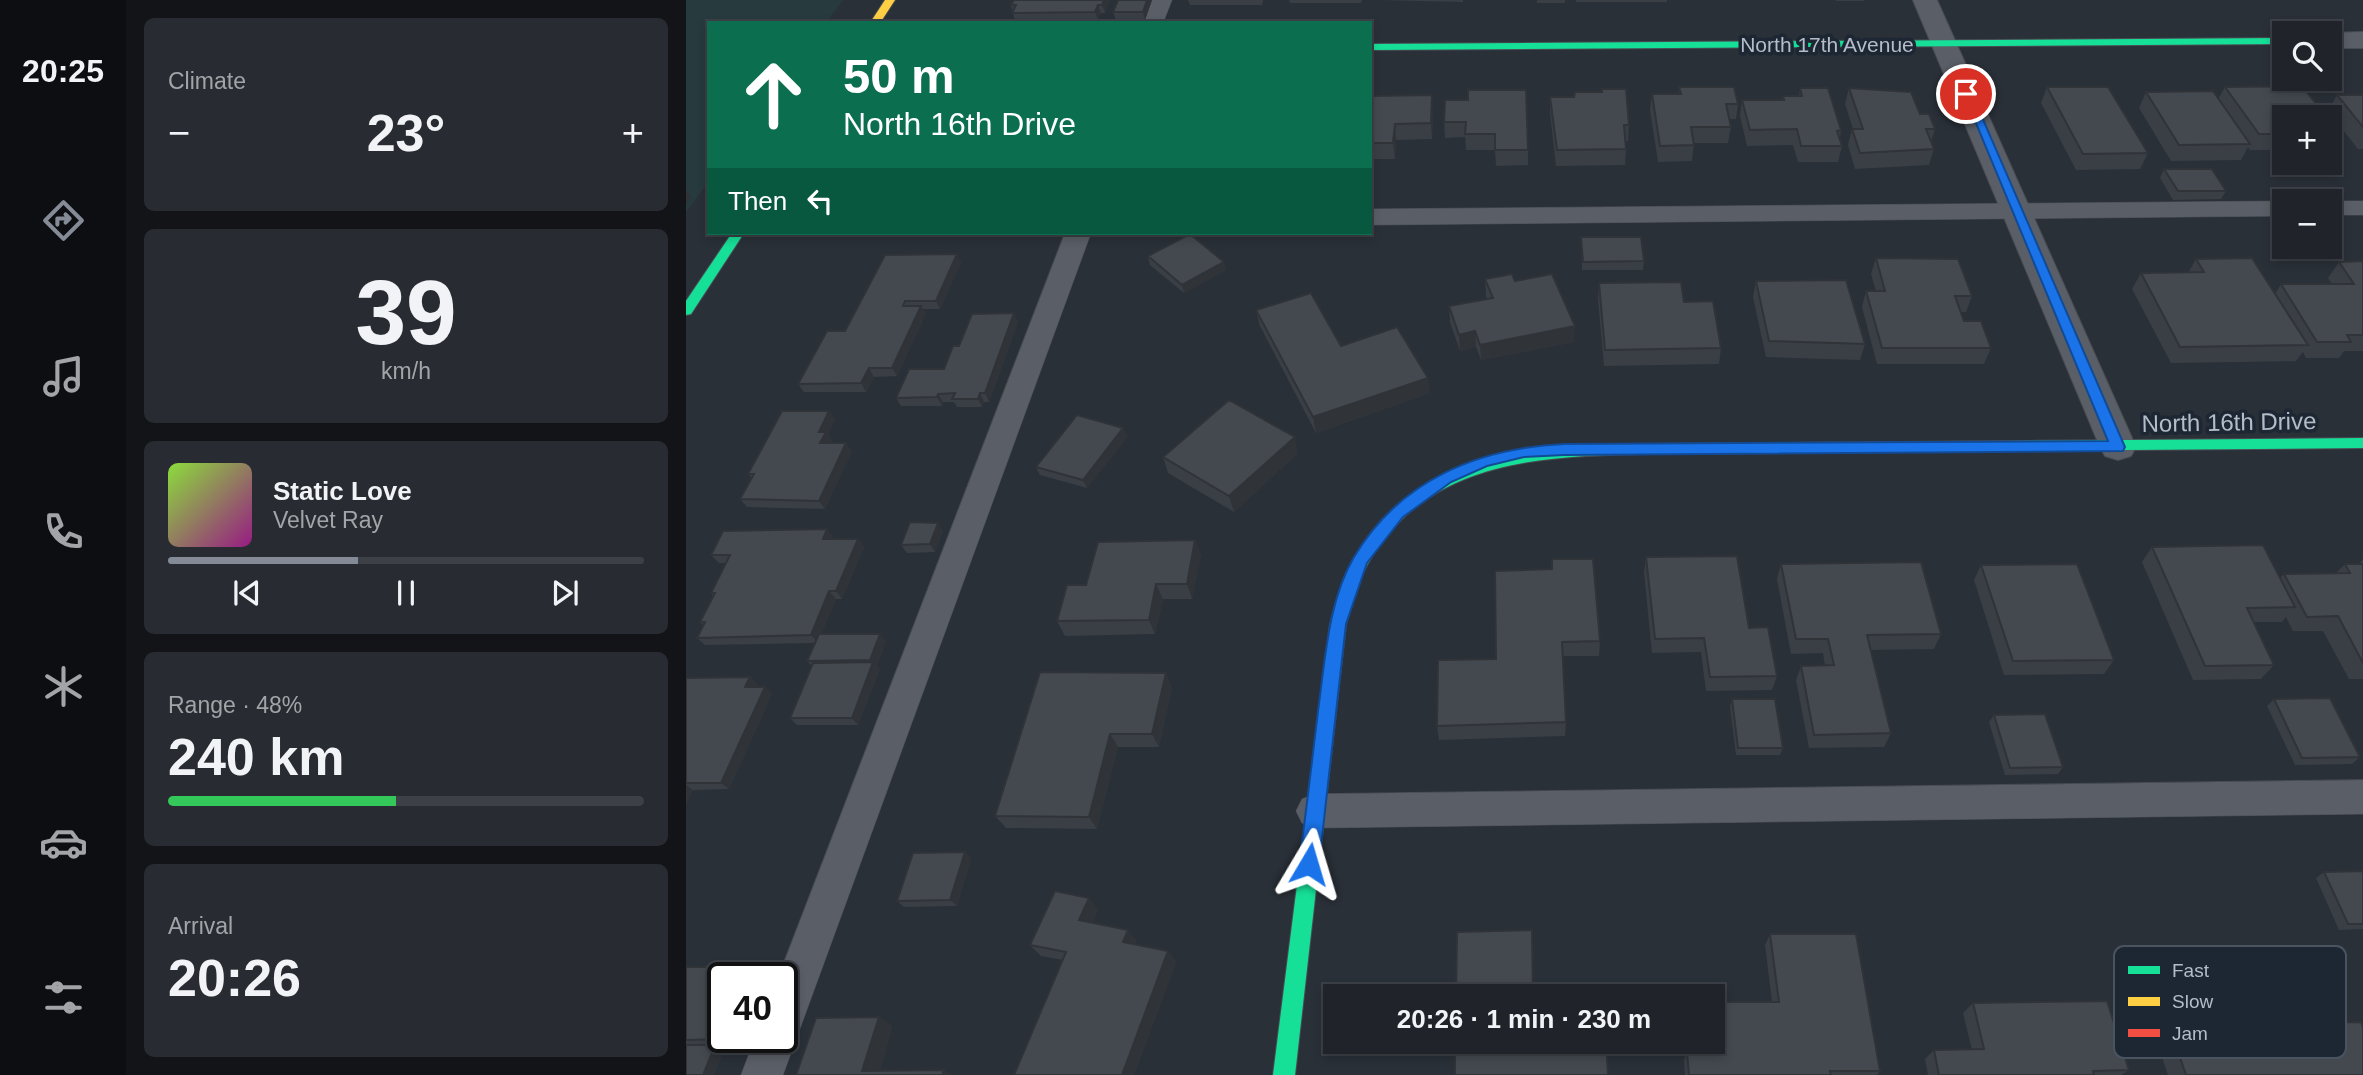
<!DOCTYPE html>
<html lang="en">
<head>
<meta charset="utf-8">
<style>
  body { margin:0; font-family:Helvetica,sans-serif; background:#282c32; color:#f1f3f6; height:100vh; display:flex; flex-direction:column; font-size:26px; white-space:nowrap }
  * { box-sizing:border-box; margin:0 }
  p { font-size:23px; color:#a2a4a8 }
  .icon { flex:none; width:38px; height:38px; fill:none; stroke:currentColor; stroke-width:2; stroke-linecap:round; stroke-linejoin:round }
  .map { position:relative; flex:1; overflow:hidden }
  .details { display:flex; flex-direction:column; gap:18px; padding:18px; background:#121417; width:560px }
  .details>* { flex:none }
  .guide { position:absolute; left:21px; top:21px; width:665px; height:214px; border-radius:0px; box-shadow:0 4px 10px #0003,0 0 0 2px #3d4147; background:#0b6e4f; color:#fff; overflow:hidden }
  .buttons { position:absolute; left:1586px; top:21px; display:grid; gap:14px }
  .buttons a { display:grid; place-items:center; width:70px; height:70px; border-radius:0px; background:#20242a; box-shadow:0 4px 10px #0003,0 0 0 2px #3d4147; font-size:35px }
  .speed { position:absolute; left:21px; top:962px; display:flex; gap:14px; font-size:35px; font-weight:700; text-align:center }
  .speed>* { display:grid; place-content:center; width:91px; height:91px; border-radius:50%; background:#20242a; box-shadow:0 4px 10px #0003,0 0 0 2px #3d4147; line-height:1 }
  .speed .limit { border:4px solid #111; border-radius:10px; background:#fff; color:#111 }
  .pin { position:absolute; display:grid; place-items:center; width:60px; height:60px; color:#fff; margin:-30px; border:4px solid #fff; border-radius:50%; box-shadow:0 2px 7px #0007 }
  .me { position:absolute; width:77px; margin:-38px; rotate:7deg; stroke-linejoin:round; filter:drop-shadow(0 0 5px #0008) }
  .turn { display:flex; align-items:center; gap:24px; height:147px; padding:0 21px; font-size:32px }
  .turn .icon { width:91px; height:91px; stroke-width:2.5 }
  .turn b { display:block; font-size:49px; line-height:60px }
  .then { display:flex; align-items:center; height:66px; padding:0 21px; background:#0003; gap:14px; font-size:26px }
  .big { font-size:52px; font-weight:600; line-height:1.1 }
  .details .widget { flex:1; display:flex; flex-direction:column; justify-content:center; gap:10px; min-width:0; padding:0 24px; border-radius:10px; background:#282c32 }
  .details .dial { align-items:center; gap:0 }
  .dial b { font-size:91px; line-height:1 }
  .song { display:flex; align-items:center; gap:21px }
  .cover { width:84px; height:84px; border-radius:10px; background:linear-gradient(135deg,hsl(90 70% 55%),hsl(310 70% 35%)) }
  .played { height:7px; border-radius:4px; background:linear-gradient(90deg,#848b96 40%,#3d4147 40%) }
  .keys { display:flex; justify-content:space-around; direction:ltr }
  .heat { display:flex; justify-content:space-between; align-items:center; font-size:38px; direction:ltr }
  .charge { height:10px; border-radius:5px; background:linear-gradient(90deg,#34c759 48%,#3d4147 0) }
  .trip { position:absolute; left:637px; top:984px; width:402px; height:70px; border-radius:0px; background:#20242a; box-shadow:0 4px 10px #0003,0 0 0 2px #3d4147; font-weight:600; line-height:70px; text-align:center }
  main { display:flex; flex:1; min-height:0 }
  .tabs { display:flex; flex-direction:column; width:126px; justify-content:space-around; align-items:center; background:#0d0e11; color:#a2a4a8 }
  .tabs .icon { width:49px; height:49px }
  .tabs .selected { color:#848b96 }
  .tabs b { font-size:32px; color:#f1f3f6 }
  .map>svg:first-child { display:block }
  .green { fill:#273a3e }
  .lines { fill:none; stroke-linecap:round; stroke-linejoin:round }
  .lane-casing { stroke:#484c53; stroke-width:1 }
  .street-casing { stroke:#484c53; stroke-width:2 }
  .fast-casing { stroke:#484c53; stroke-width:2 }
  .slow-casing { stroke:#484c53; stroke-width:2 }
  .jam-casing { stroke:#484c53; stroke-width:2 }
  .lane { fill:#5a5e66; fill-rule:evenodd }
  .street { fill:#5a5e66; fill-rule:evenodd }
  .fast { fill:#16e098; fill-rule:evenodd }
  .slow { fill:#ffcf43; fill-rule:evenodd }
  .jam { fill:#f24e42; fill-rule:evenodd }
  .wall { fill:#3a3f45 }
  .shaded-wall { fill:#303338 }
  .building { fill:#444950; stroke:#303338; stroke-width:2 }
  .route { fill:#1a73e8; stroke:#114b97; stroke-width:2 }
  .labels { text-anchor:middle; dominant-baseline:central; stroke-width:7; stroke-linejoin:round; paint-order:stroke }
  .far-street-label { font-size:21px; fill:#b4bcc9; stroke:#1d2633 }
  .street-label { font-size:24px; fill:#b4bcc9; stroke:#1d2633 }
  .key { fill:#1d2633; stroke:#4a5360; stroke-width:2 }
  .key-label { font-size:19px; fill:#b4bcc9 }
</style>
</head>
<body>
<main>
<nav class="tabs">
<b>20:25</b>
<svg class="icon selected" aria-label="directions" viewBox="0 0 24 24"><path d="M12 3l9 9-9 9-9-9zM9 14v-3h6M13 9l2 2-2 2"/></svg>
<svg class="icon" aria-label="music" viewBox="0 0 24 24"><path d="M9 18V5l10-2v13"/><circle cx="6" cy="18" r="3"/><circle cx="16" cy="16" r="3"/></svg>
<svg class="icon" aria-label="phone" viewBox="0 0 24 24"><path d="M5 4h4l2 5-3 2q2 4 5 5l2-3 5 2v4C11 20 4 13 5 4z"/></svg>
<svg class="icon" aria-label="climate" viewBox="0 0 24 24"><path d="M12 3v18M4 7l16 10M4 17L20 7"/></svg>
<svg class="icon" aria-label="car" viewBox="0 0 24 24"><path d="M5 17H2v-5l4-1 3-4h7l3 4 3 1v5h-3M9 17h6M6 11h13"/><circle cx="7" cy="17" r="2"/><circle cx="17" cy="17" r="2"/></svg>
<svg class="icon" aria-label="filters" viewBox="0 0 24 24"><path d="M4 7h16M4 17h16"/><circle cx="9" cy="7" r="2"/><circle cx="15" cy="17" r="2"/></svg>
</nav>
<section class="details">
<div class="widget"><p>Climate</p>
<div class="heat"><a>−</a><b class="big">23°</b><a>+</a></div>
</div>
<div class="widget dial"><b>39</b><p>km/h</p></div>
<div class="widget">
<div class="song"><i class="cover"></i><div><b>Static Love</b><p>Velvet Ray</p></div></div>
<div class="played"></div>
<div class="keys"><svg class="icon" aria-label="previous" viewBox="0 0 24 24"><path d="M18 5L8 12l10 7zM5 5v14"/></svg><svg class="icon" aria-label="pause" viewBox="0 0 24 24"><path d="M8 5v14M16 5v14"/></svg><svg class="icon" aria-label="next" viewBox="0 0 24 24"><path d="M6 5l10 7-10 7zM19 5v14"/></svg></div>
</div>
<div class="widget"><p>Range · 48%</p><b class="big">240 km</b><div class="charge"></div></div>
<div class="widget"><p>Arrival</p><b class="big">20:26</b></div>
</section>
<div class="map">
<svg width="1677" height="1075" viewBox="0 0 1677 1075">
  <rect width="100%" height="100%" fill="#2a3038"/>
  <path class="green" d="M0 0H157L140 23H23V181L0 212Z"/>
  <g class="lines">
    <g class="lane-casing">
      <path id="lane" d="M466 0H486L477 23H457Z
        M1598 201V216L684 225V209L1598 201H1601Z
        M1640 201H1677V215H1643V201Z
        M379 233H405L97 1075H55L69 1038H96V978H92Z
        M1677 780V814L629 828 616 823 610 811 616 799 629 794Z"/>
    </g>
    <g class="street-casing">
      <path id="street" d="M1227 0H1251L1450 447 1445 456 1432 460 1419 456 1414 447Z
        M1677 32V48H1643V33H1639Z"/>
    </g>
    <g class="fast-casing">
      <path id="fast" d="M1598 38V44L684 50V44Z
        M46 233H58L5 314 0 315V301Z
        M1677 438V448L1212 452 1205 447 1212 442Z
        M918 444H960L967 449 960 454C851 456 732 461 677 573 669 589 665 607 660 624L609 1075H587L644 624C649 605 654 586 663 568 713 466 815 449 918 444Z"/>
    </g>
    <g class="slow-casing">
      <path id="slow" d="M199 0H209L194 23H184Z"/>
    </g>
    <g class="jam-casing">
      <path id="jam" d="M1212 442 1219 447 1212 452 960 454 953 449 960 444Z"/>
    </g>
    <use href="#lane" class="lane"/>
    <use href="#street" class="street"/>
    <use href="#fast" class="fast"/>
    <use href="#slow" class="slow"/>
    <use href="#jam" class="jam"/>
  </g>
  <path class="wall" d="M424 0 419 13H415L412 20 329 21 325 5Z
    M432 0H466L459 20H430L427 12Z
    M502 0H577L576 5H504Z
    M603 0H676L675 3H604Z
    M693 0H777V2Z
    M851 0H879V3H851Z
    M890 0H981V2H890Z
    M1150 0H1178V1H1150Z
    M993 87 1052 104 1050 119H1043L1045 127 1042 143H1008L1006 161 972 162 964 110 966 94H993Z
    M1361 87 1462 153 1454 169 1390 170 1355 103Z
    M1539 87 1598 117V150H1564L1562 147 1555 160 1485 161 1453 108 1460 92 1532 99Z
    M1114 88 1155 130 1154 138 1156 146 1152 162H1112L1107 145 1061 146 1054 116 1056 100H1096L1097 96H1113Z
    M1163 88 1234 114 1249 129 1245 142 1248 149 1243 165 1169 169 1162 145 1166 129H1167L1159 104Z
    M746 95 747 111 746 139 710 140 709 159H684V96Z
    M1651 95H1677V149H1672L1642 111Z
    M864 97 943 125 942 141H940V149L939 165 870 166 864 113Z
    M759 100 842 150V165L810 166 809 150H780L779 137 759 138 758 122Z
    M1643 120 1654 133 1644 149H1643Z
    M1478 169 1540 191 1535 199 1487 200 1474 178Z
    M895 237 958 261 957 270H896Z
    M271 254 275 263 254 309H237L240 314 211 376 188 377 180 392H118L112 384 159 331Z
    M462 256 540 270 498 293 464 265Z
    M1190 258 1286 296 1280 312H1275L1278 321 1305 348 1298 364H1191L1176 307 1180 291H1190L1185 274Z
    M1510 259 1589 294 1595 284H1646L1642 278 1653 262 1677 261V351H1658L1653 358H1620L1617 352 1610 361 1485 363 1446 289 1455 273H1502Z
    M799 279 829 281 888 342 795 360 790 347 774 351 764 322 763 306 801 299 800 295Z
    M1070 281 1179 344 1174 360 1080 357 1067 297Z
    M913 283 998 302 1035 348 1033 364 918 366 912 299Z
    M570 310 655 346 744 393 630 433 574 326Z
    M332 322 303 402H298L296 407H271L268 402H257L256 406H215L210 398 258 369 273 346Z
    M143 411 149 419 142 434 146 440 144 443 166 451 139 509 61 507 54 499 66 478 62 474Z
    M437 428 441 437 401 488 354 475 350 467Z
    M612 453 548 512 482 473 477 457Z
    M257 531 249 552 221 553 215 545Z
    M147 537 146 539H172L178 547 156 599H150L135 634 200 641 191 666 194 669 172 725H111L104 718 126 666 121 661 129 643 19 645 11 638 17 625 14 622 27 596 25 593 40 563H33L25 555Z
    M509 540 515 555 506 599H477L469 634 379 636 371 621 400 585Z
    M1466 547 1594 578 1598 574 1650 573 1659 564H1673L1677 559V679H1663L1637 631H1607L1600 617 1596 622H1568L1588 665 1575 679 1507 680 1456 562Z
    M960 557 1063 628 1091 676 1086 690 1020 691 1015 652 966 653 958 572Z
    M866 559 914 641 913 656H877L880 722 879 736 753 740 751 726 810 659 865 569Z
    M1095 564 1255 634 1248 649 1185 650 1205 733 1198 747 1123 748 1110 680 1115 666H1139L1137 653 1105 654 1091 579Z
    M1295 565 1428 660 1418 674 1318 675 1288 580Z
    M64 677 71 684 70 687H79L86 694 43 789 7 790 0 804V678Z
    M486 687 473 747H432L411 829 320 828 309 816Z
    M1046 699 1097 748 1094 755H1050L1044 706Z
    M1588 699 1674 757 1666 764 1609 765 1581 706Z
    M1308 715 1377 767 1372 774 1319 775 1303 722Z
    M285 858 271 906 218 907 211 901Z
    M1677 871V929L1653 930 1630 878 1638 872Z
    M412 909 406 923 450 940 449 945 482 951 490 962 448 1075H328L377 960 355 956 344 945Z
    M1084 934 1194 1071 1191 1075H999L998 1060 1001 1052 1031 1051 1027 1011 1031 1002H1086L1079 945Z
    M0 967 75 972 37 1038H49L46 1044 1 1045 38 1049 28 1075H0Z
    M1287 1003 1443 1070 1435 1075H1242L1239 1059 1248 1050H1286L1277 1013Z
    M1483 1025 1677 1075H1482L1468 1034Z"/>
  <path class="shaded-wall" d="M418 0H424L419 13 416 5Z
    M461 0H466L459 20 457 12Z
    M412 5 415 13 412 20 409 12Z
    M746 95 747 111 746 139 745 123Z
    M709 124 710 140 709 159 707 143Z
    M0 189 5 197 0 204Z
    M271 254 275 263 254 309 250 301Z
    M538 262 540 270 498 293 496 285Z
    M235 306 240 314 211 376 206 368Z
    M328 313 332 322 303 402 299 393Z
    M889 326 888 342 795 360 794 345Z
    M789 331 790 347 774 351 773 335Z
    M183 368 188 377 180 392 175 383Z
    M742 378 744 393 630 433 627 417Z
    M294 393 298 402 296 407 292 399Z
    M252 394 257 402 256 406 251 397Z
    M143 411 149 419 142 434 146 440 140 451 134 443 133 432Z
    M437 428 441 437 401 488 397 480Z
    M609 437 612 453 548 512 543 496Z
    M160 443 166 451 139 509 133 501Z
    M252 523 257 531 249 552 244 544Z
    M141 529 147 537 143 547 137 539Z
    M172 539 178 547 156 599 150 591Z
    M509 540 515 555 506 599 501 584Z
    M470 584 477 599 469 634 463 620Z
    M143 591 150 599 132 643 125 635Z
    M194 634 200 641 191 666 194 669 172 725 166 718 187 663 184 660Z
    M480 673 486 687 473 747 466 734Z
    M64 677 71 684 67 694 59 687Z
    M79 687 86 694 43 789 35 783Z
    M424 734 432 747 411 829 403 817Z
    M0 785 7 790 0 804Z
    M279 852 285 858 271 906 264 900Z
    M403 898 412 909 402 931 393 920Z
    M442 930 450 940 446 953 437 942Z
    M482 951 490 962 448 1075H436Z
    M66 967 75 972 73 978H62Z
    M193 1017 207 1026 193 1075 176 1071Z
    M38 1038H49L46 1044 37 1039Z
    M29 1045 38 1049 28 1075H17Z
    M258 1070 266 1075H256Z"/>
  <path class="building" d="M328 0H418L416 5H412L409 12 326 13 330 5H325Z
    M432 0H461L457 12H427Z
    M1616 86 1641 117H1598V134H1573L1539 87Z
    M993 87H1048L1052 104H1040L1045 127H1005L1008 145 974 146 966 94H995Z
    M1361 87H1422L1462 153 1397 154Z
    M1114 88H1142L1155 130 1151 131 1156 146H1115L1111 129 1064 130 1056 100H1098L1097 96H1116Z
    M1163 88 1225 92 1234 114H1243L1249 129H1240L1248 149 1174 153 1166 129H1177Z
    M915 89H940L943 125H938L940 149 871 150 864 97H888L889 92H916Z
    M782 90H840L842 150H809V134H779L780 122H758L759 100H782Z
    M1527 91 1564 144 1493 145 1460 92Z
    M746 95 745 123 709 124 707 143H684V96Z
    M1651 95H1677V127Z
    M1643 120 1654 133 1643 134Z
    M1478 169H1526L1540 191H1492Z
    M504 234 538 262 496 285 462 256Z
    M895 237H955L958 261 897 262Z
    M271 254 250 301H219L217 306H235L206 368H183L175 383 112 384 141 331H159L199 255Z
    M1190 258 1272 259 1286 296H1269L1278 321H1295L1305 348H1196L1180 291H1199Z
    M1566 258 1622 345 1494 347 1455 273 1518 272 1510 259Z
    M1677 261V335H1661L1665 342H1631L1595 284H1668L1653 262Z
    M826 274 829 281 866 274 889 326 794 345 789 331 773 335 763 306 807 298 799 279Z
    M1160 280 1179 344 1083 341 1070 281Z
    M995 282 998 302 1027 301 1035 348 919 350 913 283Z
    M625 293 655 346 711 327 742 378 627 417 570 310Z
    M328 313 299 393H294L292 399H266L269 393 252 394 251 397 210 398 223 369H258L267 346H273L286 314Z
    M543 400 609 437 543 496 477 457Z
    M96 411H143L133 432H140L134 443H160L133 501 54 499 68 474H62Z
    M391 415 437 428 397 480 350 467Z
    M224 522 252 523 244 544 215 545Z
    M141 529 137 539H172L150 591H143L125 635 11 638 19 622H14L29 593H25L44 555H25L37 531Z
    M509 540 501 584H470L463 620 371 621 381 585H400L412 542Z
    M1577 545 1609 607 1561 608 1588 665 1519 666 1466 547Z
    M1051 556 1063 628 1082 627 1091 676 1024 677 1018 638 969 639 960 557Z
    M866 559H907L914 641 876 642 880 722 751 726 752 660 810 659 809 571 866 569Z
    M1235 562 1255 634 1181 635 1205 733 1128 735 1115 666 1148 665 1142 639H1110L1095 564Z
    M1391 564 1428 660 1327 661 1295 565Z
    M1659 564H1677V663L1652 616 1621 617 1598 574 1664 573Z
    M133 634H194L184 660 121 661Z
    M187 662 166 718H104L127 663Z
    M354 672 480 673 466 734H424L403 817 309 816Z
    M64 677 59 687H79L35 783H0V678Z
    M1644 698 1674 757 1616 758 1588 699Z
    M1046 699H1089L1097 748H1052Z
    M1359 714 1377 767 1324 768 1308 715Z
    M279 852 264 900 211 901 227 853Z
    M1677 871V924H1662L1638 872Z
    M369 891 403 898 393 920 442 930 437 942 482 951 436 1075H328L380 952 344 945Z
    M846 930 847 996H770L771 932Z
    M1084 934H1170L1194 1071H1144L1145 1075H1003L1001 1052 1036 1051 1031 1002H1093Z
    M0 967H66L62 978H37V1039L0 1040Z
    M1421 1001 1443 1070 1407 1071 1408 1075H1253L1248 1050 1298 1049 1287 1003Z
    M193 1017 176 1071 258 1070 256 1075H110L130 1018Z
    M1675 1022 1677 1027V1075H1500L1483 1025Z
    M769 1041H920L922 1075H769Z
    M0 1045H29L17 1075H0Z"/>
  <path class="route" d="M1277 92 1286 94 1439 447 1437 451 878 455 838 457 801 466 765 482 717 517 681 563 660 624 633 864 630 870 623 873 616 870 613 864C620 813 626 762 632 711 639 661 642 601 668 557 714 480 792 448 878 444L1422 441Z"/>
  <g class="labels">
    <g class="far-street-label">
      <text x="1141" y="44">North 17th Avenue</text>
    </g>
    <g class="street-label">
      <text transform="translate(1543 422) rotate(-1)">North 16th Drive</text>
    </g>
  </g>
  <rect x="1428" y="946" width="232" height="112" rx="10" class="key"/>
  <rect x="1442" y="966" width="32" height="8" fill="#16e098"/>
  <rect x="1442" y="997" width="32" height="9" fill="#ffcf43"/>
  <rect x="1442" y="1029" width="32" height="8" fill="#f24e42"/>
  <g class="key-label">
    <text x="1486" y="977">Fast</text>
    <text x="1486" y="1008">Slow</text>
    <text x="1486" y="1040">Jam</text>
  </g>
</svg>
<div class="buttons">
<a><svg class="icon" aria-label="search" viewBox="0 0 24 24"><circle cx="10" cy="10" r="6"/><path d="M15 15l6 6"/></svg></a>
<a>+</a>
<a>−</a>
</div>
<div class="speed"><div class="limit">40</div></div>
<div class="pin" style="left:1280px;top:94px;background:#d93025"><svg class="icon" aria-label="arrive" viewBox="0 0 24 24"><path d="M6 21V4h12l-3 4 3 4H6"/></svg></div>
<svg class="me" style="left:623px;top:864px" viewBox="-20 -20 40 40"><path d="M0-17L14 15 0 8-14 15z" fill="#1a73e8" stroke="#fff" stroke-width="4"/></svg>
<div class="trip">20:26 · 1 min · 230 m</div>
<div class="guide">
<div class="turn"><svg class="icon" aria-label="ahead" viewBox="0 0 24 24"><path d="M12 20V5M6 11l6-6 6 6"/></svg><div><b>50 m</b>North 16th Drive</div></div>
<div class="then">Then<svg class="icon" aria-label="left" viewBox="0 0 24 24"><path d="M17 20v-9H6M10 6l-5 5 5 5"/></svg></div>
</div>
</div>
</main>
</body>
</html>
